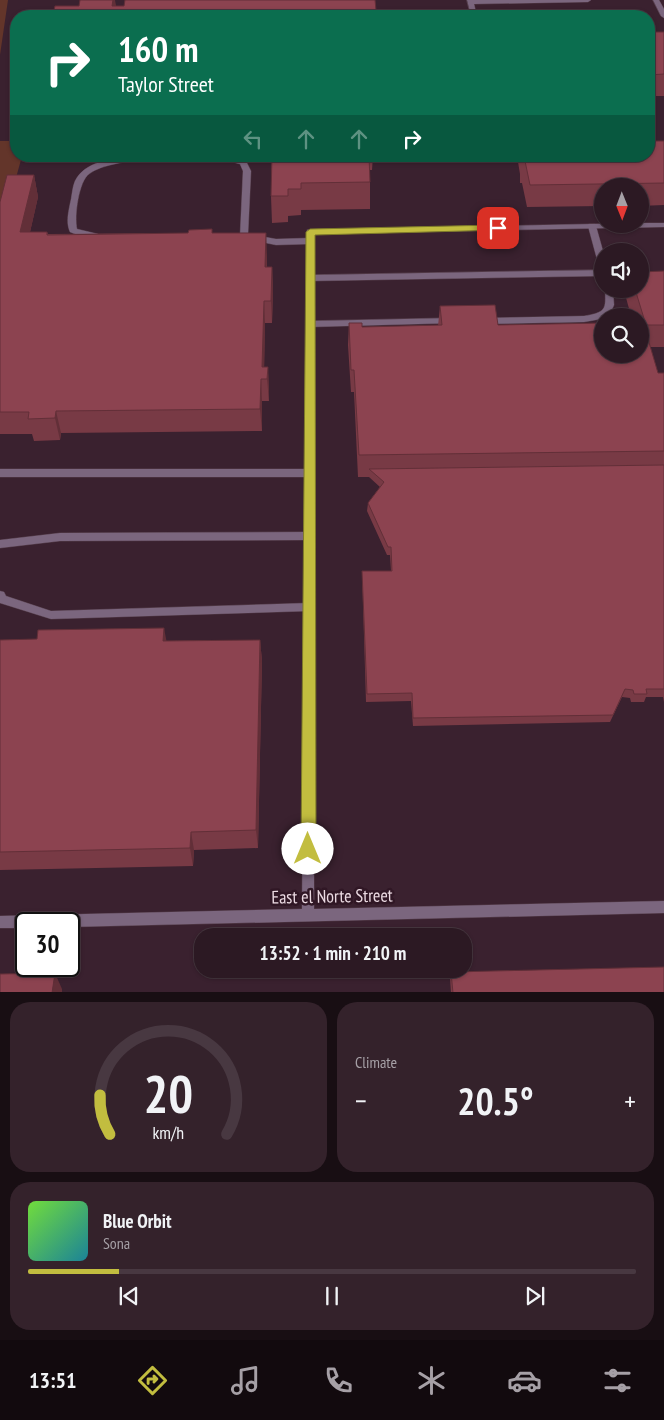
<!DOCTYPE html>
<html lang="en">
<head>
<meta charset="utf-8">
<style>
  body { margin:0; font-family:"PT Sans Narrow",sans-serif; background:#34222b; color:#f1f3f6; height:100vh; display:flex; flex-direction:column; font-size:19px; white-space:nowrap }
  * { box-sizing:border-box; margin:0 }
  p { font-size:16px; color:#a6a0a6 }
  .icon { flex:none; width:28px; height:28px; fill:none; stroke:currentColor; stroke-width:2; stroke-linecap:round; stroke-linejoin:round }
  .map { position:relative; height:992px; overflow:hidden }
  .drawer { display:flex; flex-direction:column; gap:10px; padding:10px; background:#180e13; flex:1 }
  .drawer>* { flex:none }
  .hud { position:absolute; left:10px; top:10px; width:645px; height:152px; border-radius:20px; box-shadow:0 1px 4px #0004,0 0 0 1px #483841; background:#0b6e4f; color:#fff; overflow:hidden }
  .needle { width:32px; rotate:179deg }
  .controls { position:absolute; left:594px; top:178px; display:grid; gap:10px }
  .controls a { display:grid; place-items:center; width:55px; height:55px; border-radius:50%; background:#2c1923; box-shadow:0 1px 4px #0004,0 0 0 1px #483841; font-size:25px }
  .speed { position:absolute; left:15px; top:912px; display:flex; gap:10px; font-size:25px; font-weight:700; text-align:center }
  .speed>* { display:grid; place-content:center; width:65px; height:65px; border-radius:50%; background:#2c1923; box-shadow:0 1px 4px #0004,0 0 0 1px #483841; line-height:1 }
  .speed .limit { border:2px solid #111; border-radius:8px; background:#fff; color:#111 }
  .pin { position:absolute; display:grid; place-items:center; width:42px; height:42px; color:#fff; margin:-21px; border-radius:10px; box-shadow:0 2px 8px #0006 }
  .me { position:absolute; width:55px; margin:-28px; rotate:0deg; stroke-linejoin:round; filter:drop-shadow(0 0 4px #0008) }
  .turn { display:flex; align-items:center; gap:18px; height:105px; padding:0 25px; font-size:22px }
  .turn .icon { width:65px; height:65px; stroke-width:2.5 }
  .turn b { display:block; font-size:35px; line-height:42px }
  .lanes { display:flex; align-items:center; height:48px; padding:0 25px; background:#0003; justify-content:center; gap:25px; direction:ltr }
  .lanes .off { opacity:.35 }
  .big { font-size:38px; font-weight:600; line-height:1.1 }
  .drawer .widget { flex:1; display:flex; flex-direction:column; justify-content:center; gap:8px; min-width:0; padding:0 18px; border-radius:20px; background:#34222b }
  .drawer .dial { align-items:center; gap:0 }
  .dial svg { height:130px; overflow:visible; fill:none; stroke:#483841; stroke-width:7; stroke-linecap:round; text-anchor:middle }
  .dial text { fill:#f1f3f6; stroke:none }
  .song { display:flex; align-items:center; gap:15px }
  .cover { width:60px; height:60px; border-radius:8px; background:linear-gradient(135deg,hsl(100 70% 55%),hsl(190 70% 35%)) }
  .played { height:5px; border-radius:2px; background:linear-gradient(90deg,#c2bd3f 15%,#483841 15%) }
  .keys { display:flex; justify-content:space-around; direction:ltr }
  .heat { display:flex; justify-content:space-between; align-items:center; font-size:28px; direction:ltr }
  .drawer .tiles { flex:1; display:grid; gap:10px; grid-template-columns:1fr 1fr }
  .widget:last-child { grid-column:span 2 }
  .trip { position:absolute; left:194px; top:928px; width:278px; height:50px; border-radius:20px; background:#2c1923; box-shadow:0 1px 4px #0004,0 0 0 1px #483841; font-weight:600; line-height:50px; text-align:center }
  .menu { display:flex; height:80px; justify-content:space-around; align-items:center; background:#120a0e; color:#a6a0a6 }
  .menu .icon { width:35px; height:35px }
  .menu .active { color:#c2bd3f }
  .menu b { font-size:22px; color:#f1f3f6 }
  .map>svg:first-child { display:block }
  .green { fill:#63352a }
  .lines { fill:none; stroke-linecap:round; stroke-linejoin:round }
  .service-casing { stroke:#563f4c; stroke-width:1 }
  .minor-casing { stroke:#563f4c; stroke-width:1 }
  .service { fill:#7b667e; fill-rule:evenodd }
  .minor { fill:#7b667e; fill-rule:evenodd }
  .wall { fill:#783a45 }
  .shaded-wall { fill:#622f38 }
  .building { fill:#8c4350; stroke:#622f38 }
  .route { fill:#c2bd3f; stroke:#7e7b29 }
  .labels { text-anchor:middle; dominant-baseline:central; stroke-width:5; stroke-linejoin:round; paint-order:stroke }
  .near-street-label { font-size:18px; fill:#ebdae2; stroke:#301725 }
</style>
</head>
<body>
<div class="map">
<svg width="664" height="993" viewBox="0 0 664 993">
  <rect width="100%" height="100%" fill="#3a212f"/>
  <path class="green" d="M0 0H8L0 55Z
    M0 141H16V156H22L0 236Z"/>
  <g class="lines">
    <g class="service-casing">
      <path id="service" d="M467 0H591L588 2 474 4 477 16H471Z
        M653 0H659L664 9V18L661 16Z
        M131 156H231L246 161 251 171 248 234 276 239 310 238 314 241 310 244 276 245 241 238 240 236 243 171 240 164C212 155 112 155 89 174 79 181 74 216 77 229L98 234 99 236 95 239 80 236 70 232C66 223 68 214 70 204 72 197 72 188 75 181 85 161 112 159 131 156Z
        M589 224H595L596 226 603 251 602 266 598 263 588 226Z
        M602 270V276L310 281 306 278 310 275Z
        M605 289H613L614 305 610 314 602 316 601 319 584 322 486 324 482 321 486 318 584 316C606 312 606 310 605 289Z
        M451 318 454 319 455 321 454 323 310 327 306 324 310 321Z
        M0 469H309L314 473 309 477H0Z
        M309 532 313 533 314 536 313 539 309 540 60 541 0 548V540L60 533Z
        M0 591 4 592 6 596 51 611 309 603 313 604 314 607 313 610 309 611 51 619 0 603Z"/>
    </g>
    <g class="minor-casing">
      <path id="minor" d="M640 223H664V227L314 234V909L664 901V913L69 927V924H26V928H0V916L302 909 307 230Z"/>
    </g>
    <use href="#service" class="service"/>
    <use href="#minor" class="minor"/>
  </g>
  <path class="wall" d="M649 32H664V96H649Z
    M664 141V205L640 206V186H602V206L527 207 522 183H520V174L517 156H649Z
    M272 156H373L372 170H370V209L301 210V215L288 216V222L272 223 271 196Z
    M34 175 38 197 30 232H47L48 234 188 233 212 229V233L267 255V267H272L273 290 272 323H265L264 367H268L269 401H262V431L61 433 60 440 34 441 32 434H0V202Z
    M664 271V347H650L658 373H664V702L663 697H646L644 702H631L630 698 622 697 610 722 413 726 411 701 366 702 362 571H391L390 555H387L367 511 368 503 380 487 369 477H358L354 392H351L348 345 349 323 362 327 438 326 440 306 498 325 640 354V316H631L625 294 626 289H635Z
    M0 640 166 641 260 640 262 661 258 848 194 850 193 866 0 870Z
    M451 972 664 993H451L450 978Z"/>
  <path class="shaded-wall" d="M113 0H115L118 16 112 6Z
    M34 175 38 197 25 254 20 232Z
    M266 233 267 255 266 290 265 267Z
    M272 267 273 290 272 323 271 301Z
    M264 301 265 323 264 379 262 367Z
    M268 367 269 390V401L267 379Z
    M261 379 262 401V431L260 409Z
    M56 411 61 433 60 440 55 418Z
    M164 628 168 649 163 641Z
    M260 640 262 661 258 848 256 830Z
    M191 832 194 850 193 866 190 848Z
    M55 973 62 989V993H52Z"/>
  <path class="building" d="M80 0H113L112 6H124L125 0H375L376 10H397V15L406 14V16H31L32 14H53L55 6H79Z
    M649 32H664V74L649 75Z
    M649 141H664V183L530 185 525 161H523L522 158H525L524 156H649Z
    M272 156H369L370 182 301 183V189H288V196H271Z
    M7 175H34L20 232H47V235L188 233 189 230 212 229V233H266L265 267H272L271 301H264L262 367H268L267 379H261L260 409 56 411 55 418 28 419 29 412H0V202Z
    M664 271V325H646L635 289H640V272Z
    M495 305 498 325 602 323V354H640V322H643L658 373H664V451L359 455 354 370H351L349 323H362V327L442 325 440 306Z
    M664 465V689H646L647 694H634L633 690 625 689 613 715 413 718 412 693 367 694 362 571H392L391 547H388L368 503 384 482 369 469Z
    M164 628 163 641 260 640 256 830 191 832 190 848 0 852V640L37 639 38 630Z
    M664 967V993H453L451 972Z
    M55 973 52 993H0V974Z"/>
  <path class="route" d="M498 225 501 226V230L315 235 316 849 314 853 308 855 303 853 301 849 306 232 310 229Z"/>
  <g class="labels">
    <g class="near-street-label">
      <text transform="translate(332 896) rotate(-1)">East el Norte Street</text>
    </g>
  </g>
</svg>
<div class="controls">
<a><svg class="needle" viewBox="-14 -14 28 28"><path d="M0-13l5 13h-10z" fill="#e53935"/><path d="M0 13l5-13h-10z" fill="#a6a0a6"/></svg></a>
<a><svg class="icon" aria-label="sound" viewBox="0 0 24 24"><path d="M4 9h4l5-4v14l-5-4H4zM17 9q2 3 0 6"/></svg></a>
<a><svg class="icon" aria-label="search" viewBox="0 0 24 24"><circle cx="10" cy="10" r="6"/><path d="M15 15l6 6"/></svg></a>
</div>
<div class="speed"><div class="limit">30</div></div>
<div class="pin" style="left:498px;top:228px;background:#d93025"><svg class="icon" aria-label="arrive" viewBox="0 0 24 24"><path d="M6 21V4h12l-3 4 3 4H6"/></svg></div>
<svg class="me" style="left:308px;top:849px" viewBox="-20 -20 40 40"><circle r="19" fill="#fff"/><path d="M0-13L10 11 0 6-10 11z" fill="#c2bd3f"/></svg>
<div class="trip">13:52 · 1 min · 210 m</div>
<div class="hud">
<div class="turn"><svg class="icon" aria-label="right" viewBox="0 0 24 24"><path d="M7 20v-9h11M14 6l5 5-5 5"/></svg><div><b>160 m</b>Taylor Street</div></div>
<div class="lanes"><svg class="icon off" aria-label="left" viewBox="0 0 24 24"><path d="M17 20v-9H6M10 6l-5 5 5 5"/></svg><svg class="icon off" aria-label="ahead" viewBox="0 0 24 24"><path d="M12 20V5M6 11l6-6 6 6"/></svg><svg class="icon off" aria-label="ahead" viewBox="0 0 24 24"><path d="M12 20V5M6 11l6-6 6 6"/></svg><svg class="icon" aria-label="right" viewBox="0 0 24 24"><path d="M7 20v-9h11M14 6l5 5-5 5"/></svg></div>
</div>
</div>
<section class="drawer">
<div class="tiles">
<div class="widget dial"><svg viewBox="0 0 100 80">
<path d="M14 69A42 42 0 1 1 86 69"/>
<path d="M14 69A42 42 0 0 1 8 45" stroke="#c2bd3f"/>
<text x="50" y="56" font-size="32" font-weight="700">20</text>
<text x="50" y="72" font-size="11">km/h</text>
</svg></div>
<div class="widget"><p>Climate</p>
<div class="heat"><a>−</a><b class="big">20.5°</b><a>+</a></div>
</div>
<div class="widget">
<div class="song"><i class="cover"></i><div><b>Blue Orbit</b><p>Sona</p></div></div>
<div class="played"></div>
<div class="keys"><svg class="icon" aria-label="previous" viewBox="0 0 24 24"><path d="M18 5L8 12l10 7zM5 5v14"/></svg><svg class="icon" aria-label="pause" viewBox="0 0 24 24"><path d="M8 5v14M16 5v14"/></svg><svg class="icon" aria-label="next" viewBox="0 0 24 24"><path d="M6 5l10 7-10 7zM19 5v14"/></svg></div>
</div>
</div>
</section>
<nav class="menu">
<b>13:51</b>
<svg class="icon active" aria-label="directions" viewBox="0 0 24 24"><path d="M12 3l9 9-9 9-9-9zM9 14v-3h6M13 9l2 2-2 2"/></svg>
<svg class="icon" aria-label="music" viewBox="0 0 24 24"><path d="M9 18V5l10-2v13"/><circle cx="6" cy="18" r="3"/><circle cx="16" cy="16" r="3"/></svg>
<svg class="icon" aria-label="phone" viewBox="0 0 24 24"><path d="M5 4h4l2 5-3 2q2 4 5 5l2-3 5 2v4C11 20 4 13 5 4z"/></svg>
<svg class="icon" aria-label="climate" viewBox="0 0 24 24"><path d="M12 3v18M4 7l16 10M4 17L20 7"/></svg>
<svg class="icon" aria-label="car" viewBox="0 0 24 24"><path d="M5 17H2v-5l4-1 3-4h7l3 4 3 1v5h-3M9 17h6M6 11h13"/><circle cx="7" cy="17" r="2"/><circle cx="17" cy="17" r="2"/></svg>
<svg class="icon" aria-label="filters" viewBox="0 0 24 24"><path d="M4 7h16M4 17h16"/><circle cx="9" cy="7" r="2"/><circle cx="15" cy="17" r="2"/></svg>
</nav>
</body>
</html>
